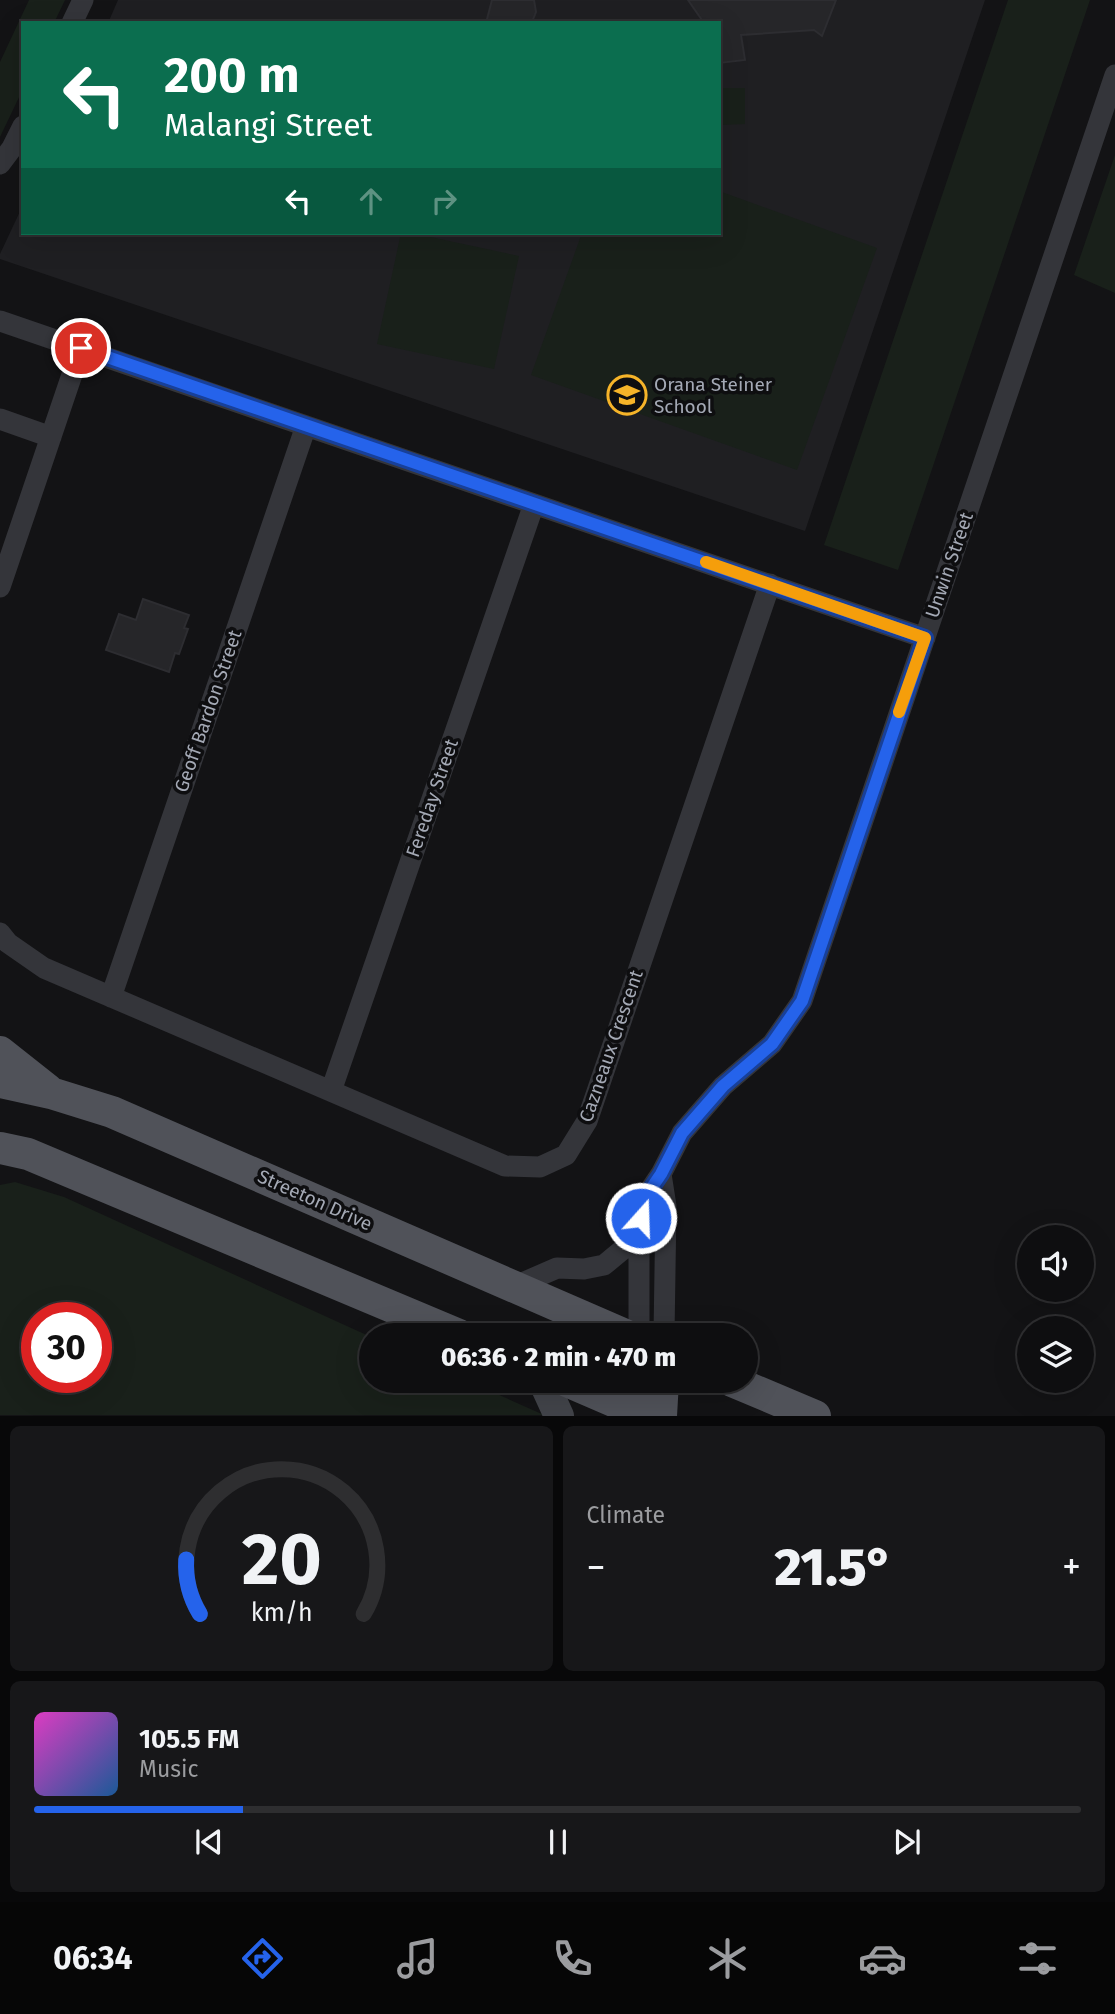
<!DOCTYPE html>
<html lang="en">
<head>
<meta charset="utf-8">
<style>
  body { margin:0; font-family:"Fira Sans",sans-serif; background:#171719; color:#f1f3f6; height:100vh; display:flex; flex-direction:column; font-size:26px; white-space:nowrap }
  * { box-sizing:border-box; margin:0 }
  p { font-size:23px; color:#9b9c9f }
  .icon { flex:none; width:38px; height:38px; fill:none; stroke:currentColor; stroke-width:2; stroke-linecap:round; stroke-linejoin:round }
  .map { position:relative; height:1416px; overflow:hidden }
  .panel { display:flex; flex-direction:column; gap:10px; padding:10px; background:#080809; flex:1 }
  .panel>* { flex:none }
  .top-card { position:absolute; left:21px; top:21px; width:700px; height:214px; border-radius:0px; box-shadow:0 7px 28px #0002,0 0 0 2px #2e2e30; background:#0b6e4f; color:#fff; overflow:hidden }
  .tools { position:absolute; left:1017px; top:1225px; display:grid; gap:14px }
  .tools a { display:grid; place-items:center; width:77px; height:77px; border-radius:50%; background:#0e0e10; box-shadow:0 7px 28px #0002,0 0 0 2px #2e2e30; font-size:35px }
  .speed { position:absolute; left:21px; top:1302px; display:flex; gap:14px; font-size:35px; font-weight:700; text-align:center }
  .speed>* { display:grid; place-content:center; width:91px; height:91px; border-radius:50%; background:#0e0e10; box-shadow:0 7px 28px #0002,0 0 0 2px #2e2e30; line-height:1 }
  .speed .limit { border:10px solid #d22; background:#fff; color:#111 }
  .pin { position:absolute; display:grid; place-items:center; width:60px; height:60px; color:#fff; margin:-30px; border:4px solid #fff; border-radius:50%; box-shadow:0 2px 7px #0007 }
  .me { position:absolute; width:77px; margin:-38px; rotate:20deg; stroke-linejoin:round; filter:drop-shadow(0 0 5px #0008) }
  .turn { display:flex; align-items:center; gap:24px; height:147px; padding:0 28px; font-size:32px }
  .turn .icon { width:91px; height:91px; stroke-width:2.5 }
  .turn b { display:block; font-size:49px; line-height:60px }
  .lanes { display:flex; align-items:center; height:66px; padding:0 28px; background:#0003; justify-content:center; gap:35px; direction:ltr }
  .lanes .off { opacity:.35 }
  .big { font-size:52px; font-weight:800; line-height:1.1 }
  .panel .card { flex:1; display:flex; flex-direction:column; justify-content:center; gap:10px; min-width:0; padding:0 24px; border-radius:10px; background:#171719 }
  .panel .dial { align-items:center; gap:0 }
  .dial svg { height:182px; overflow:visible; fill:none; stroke:#2e2e30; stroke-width:7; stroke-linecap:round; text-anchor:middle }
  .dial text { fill:#f1f3f6; stroke:none }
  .song { display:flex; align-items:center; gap:21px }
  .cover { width:84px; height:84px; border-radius:10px; background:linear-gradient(135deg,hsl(310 70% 55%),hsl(210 70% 35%)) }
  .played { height:7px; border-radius:4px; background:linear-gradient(90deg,#2563eb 20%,#2e2e30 20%) }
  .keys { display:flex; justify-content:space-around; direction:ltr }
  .heat { display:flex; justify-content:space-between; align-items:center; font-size:38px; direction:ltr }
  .panel .tiles { flex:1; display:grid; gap:10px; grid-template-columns:1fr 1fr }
  .card:last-child { grid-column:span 2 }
  .trip { position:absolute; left:359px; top:1323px; width:399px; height:70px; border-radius:35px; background:#0e0e10; box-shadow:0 7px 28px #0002,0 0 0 2px #2e2e30; font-weight:800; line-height:70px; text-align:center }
  .menu { display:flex; height:112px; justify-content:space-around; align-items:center; background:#060606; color:#9b9c9f }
  .menu .icon { width:49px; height:49px }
  .menu .current { color:#2563eb }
  .menu b { font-size:32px; color:#f1f3f6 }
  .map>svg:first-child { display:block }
  .built { fill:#1f1f22 }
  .green { fill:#19201a; fill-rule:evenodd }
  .building { fill:#262629; stroke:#2d2d31; stroke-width:2 }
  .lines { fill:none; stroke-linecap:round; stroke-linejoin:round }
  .street { stroke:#34353a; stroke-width:21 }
  .secondary { stroke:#42444a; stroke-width:30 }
  .primary { stroke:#505259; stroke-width:32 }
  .route-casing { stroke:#184099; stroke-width:18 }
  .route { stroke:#2563eb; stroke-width:12 }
  .slow { stroke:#f59e0b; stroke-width:12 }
  .labels { text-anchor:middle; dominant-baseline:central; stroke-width:7; stroke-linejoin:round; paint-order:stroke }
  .poi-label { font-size:19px; fill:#a4a9b5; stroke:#0e0e10; text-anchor:start }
  .street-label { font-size:19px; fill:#a4a9b5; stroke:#0e0e10 }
</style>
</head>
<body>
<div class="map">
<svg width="1115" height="1416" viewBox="0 0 1115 1416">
  <rect width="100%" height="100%" fill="#131315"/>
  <path class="built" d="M118 0H985L805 531 0 259V254L23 205V233H719V23H108Z"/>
  <path class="green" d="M29 0H65L54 23H23V89L0 137V62Z
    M1008 0H1090L898 570 824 545Z
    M719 88H745V124L719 125Z
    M1115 155V293L1074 275Z
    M719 191 877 248 797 470 531 375 582 233H719Z
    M401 233H412L519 256 494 369 377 344Z
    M15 1182 64 1197 371 1337V1381H468L544 1415H0V1185ZM37 1318H96V1377H37Z"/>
  <path class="building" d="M492 0H534L536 12 532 22 486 23Z
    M688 0H836L822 36 814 30 741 35 745 60 719 63V23H704Z
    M143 599 189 615 184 628 188 629 179 654 175 653 169 672 106 650 119 614 136 620Z"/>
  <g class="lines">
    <path class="street" d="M72 23 83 0
      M0 164 12 148 23 126
      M0 321 925 638
      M0 419 51 437
      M0 587 81 348
      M0 933 8 943 44 968 505 1166 540 1167 566 1155 587 1121 770 584
      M111 997 306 426
      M331 1091 534 504
      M661 1174 666 1206 664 1335
      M513 1287 557 1268 584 1269 604 1265 639 1236
      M639 1335V1236L644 1199 661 1174 682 1133 723 1086 772 1044 802 1001 1115 75"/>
    <path class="secondary" d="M543 1381 559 1416"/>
    <path class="primary" d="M0 1052 48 1090
      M0 1082 51 1093 112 1112 625 1335
      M0 1148 28 1154 459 1335
      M567 1381 648 1416
      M732 1381 815 1416
      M639 1412V1381
      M661 1416 663 1381"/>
  </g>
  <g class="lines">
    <g class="route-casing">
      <path id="route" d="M81 348 925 638 802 1001 772 1044 723 1086 682 1133 661 1174 644 1199 641 1218"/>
    </g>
    <use href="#route" class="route"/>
    <path class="slow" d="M706 562 925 638 899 712"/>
  </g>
  <defs>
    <g id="school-ring" transform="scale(2.0125)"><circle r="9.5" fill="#0e0e10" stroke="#f6b429" stroke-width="1.5"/><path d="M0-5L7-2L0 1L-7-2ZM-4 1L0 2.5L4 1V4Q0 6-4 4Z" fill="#f6b429"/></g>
  </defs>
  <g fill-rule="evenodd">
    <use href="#school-ring" x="627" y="395"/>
  </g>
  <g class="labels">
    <g class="poi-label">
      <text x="654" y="384">Orana Steiner<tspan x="654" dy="22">School</tspan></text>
    </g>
    <g class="street-label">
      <text transform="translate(949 565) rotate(-71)">Unwin Street</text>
      <text transform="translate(208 711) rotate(-71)">Geoff Bardon Street</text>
      <text transform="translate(432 798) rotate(-71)">Fereday Street</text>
      <text transform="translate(611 1046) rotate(-71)">Cazneaux Crescent</text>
      <text transform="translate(315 1200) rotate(24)">Streeton Drive</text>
    </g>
  </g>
</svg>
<div class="tools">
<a><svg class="icon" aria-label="sound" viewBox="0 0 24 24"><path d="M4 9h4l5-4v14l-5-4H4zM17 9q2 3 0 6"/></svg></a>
<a><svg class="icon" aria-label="layers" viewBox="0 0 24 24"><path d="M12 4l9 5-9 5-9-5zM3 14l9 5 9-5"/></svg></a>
</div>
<div class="speed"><div class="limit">30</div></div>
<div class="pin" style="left:81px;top:348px;background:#d93025"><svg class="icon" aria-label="arrive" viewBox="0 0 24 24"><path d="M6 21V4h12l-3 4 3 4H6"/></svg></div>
<svg class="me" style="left:641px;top:1218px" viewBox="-20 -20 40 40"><circle r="17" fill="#2563eb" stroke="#fff" stroke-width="3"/><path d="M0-11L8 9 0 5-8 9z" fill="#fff"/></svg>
<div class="trip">06:36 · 2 min · 470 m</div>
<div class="top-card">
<div class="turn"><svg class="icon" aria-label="left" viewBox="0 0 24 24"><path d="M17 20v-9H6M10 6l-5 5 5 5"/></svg><div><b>200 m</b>Malangi Street</div></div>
<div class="lanes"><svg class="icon" aria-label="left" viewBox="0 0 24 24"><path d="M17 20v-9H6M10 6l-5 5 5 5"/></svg><svg class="icon off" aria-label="ahead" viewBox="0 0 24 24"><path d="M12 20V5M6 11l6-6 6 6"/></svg><svg class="icon off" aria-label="right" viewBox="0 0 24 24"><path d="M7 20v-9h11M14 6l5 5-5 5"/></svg></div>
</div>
</div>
<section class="panel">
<div class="tiles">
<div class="card dial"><svg viewBox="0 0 100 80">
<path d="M14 69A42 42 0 1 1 86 69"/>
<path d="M14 69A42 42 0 0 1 8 45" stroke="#2563eb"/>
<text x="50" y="56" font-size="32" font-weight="700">20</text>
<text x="50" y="72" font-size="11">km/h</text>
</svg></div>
<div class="card"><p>Climate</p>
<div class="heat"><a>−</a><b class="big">21.5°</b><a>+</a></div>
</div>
<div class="card">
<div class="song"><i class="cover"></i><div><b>105.5 FM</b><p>Music</p></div></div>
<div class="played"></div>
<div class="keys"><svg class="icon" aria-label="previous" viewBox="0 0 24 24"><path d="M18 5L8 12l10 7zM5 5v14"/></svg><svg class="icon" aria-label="pause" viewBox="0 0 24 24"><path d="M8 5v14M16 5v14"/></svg><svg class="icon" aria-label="next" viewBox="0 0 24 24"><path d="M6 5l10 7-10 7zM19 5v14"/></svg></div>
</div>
</div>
</section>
<nav class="menu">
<b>06:34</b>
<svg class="icon current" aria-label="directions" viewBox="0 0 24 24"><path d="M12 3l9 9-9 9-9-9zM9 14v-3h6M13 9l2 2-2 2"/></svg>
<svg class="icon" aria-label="music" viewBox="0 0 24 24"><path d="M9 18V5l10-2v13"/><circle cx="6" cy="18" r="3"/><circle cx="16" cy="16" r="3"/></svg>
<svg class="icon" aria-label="phone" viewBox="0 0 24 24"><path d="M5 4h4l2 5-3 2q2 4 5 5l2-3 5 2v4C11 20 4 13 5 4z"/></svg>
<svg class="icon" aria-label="climate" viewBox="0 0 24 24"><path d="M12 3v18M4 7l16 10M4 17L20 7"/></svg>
<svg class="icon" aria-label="car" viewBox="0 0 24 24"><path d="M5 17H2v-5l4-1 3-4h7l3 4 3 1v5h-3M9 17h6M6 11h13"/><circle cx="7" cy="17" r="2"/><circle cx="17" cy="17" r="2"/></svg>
<svg class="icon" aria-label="filters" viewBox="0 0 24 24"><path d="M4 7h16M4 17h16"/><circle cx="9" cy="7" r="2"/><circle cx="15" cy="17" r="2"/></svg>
</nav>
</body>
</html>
